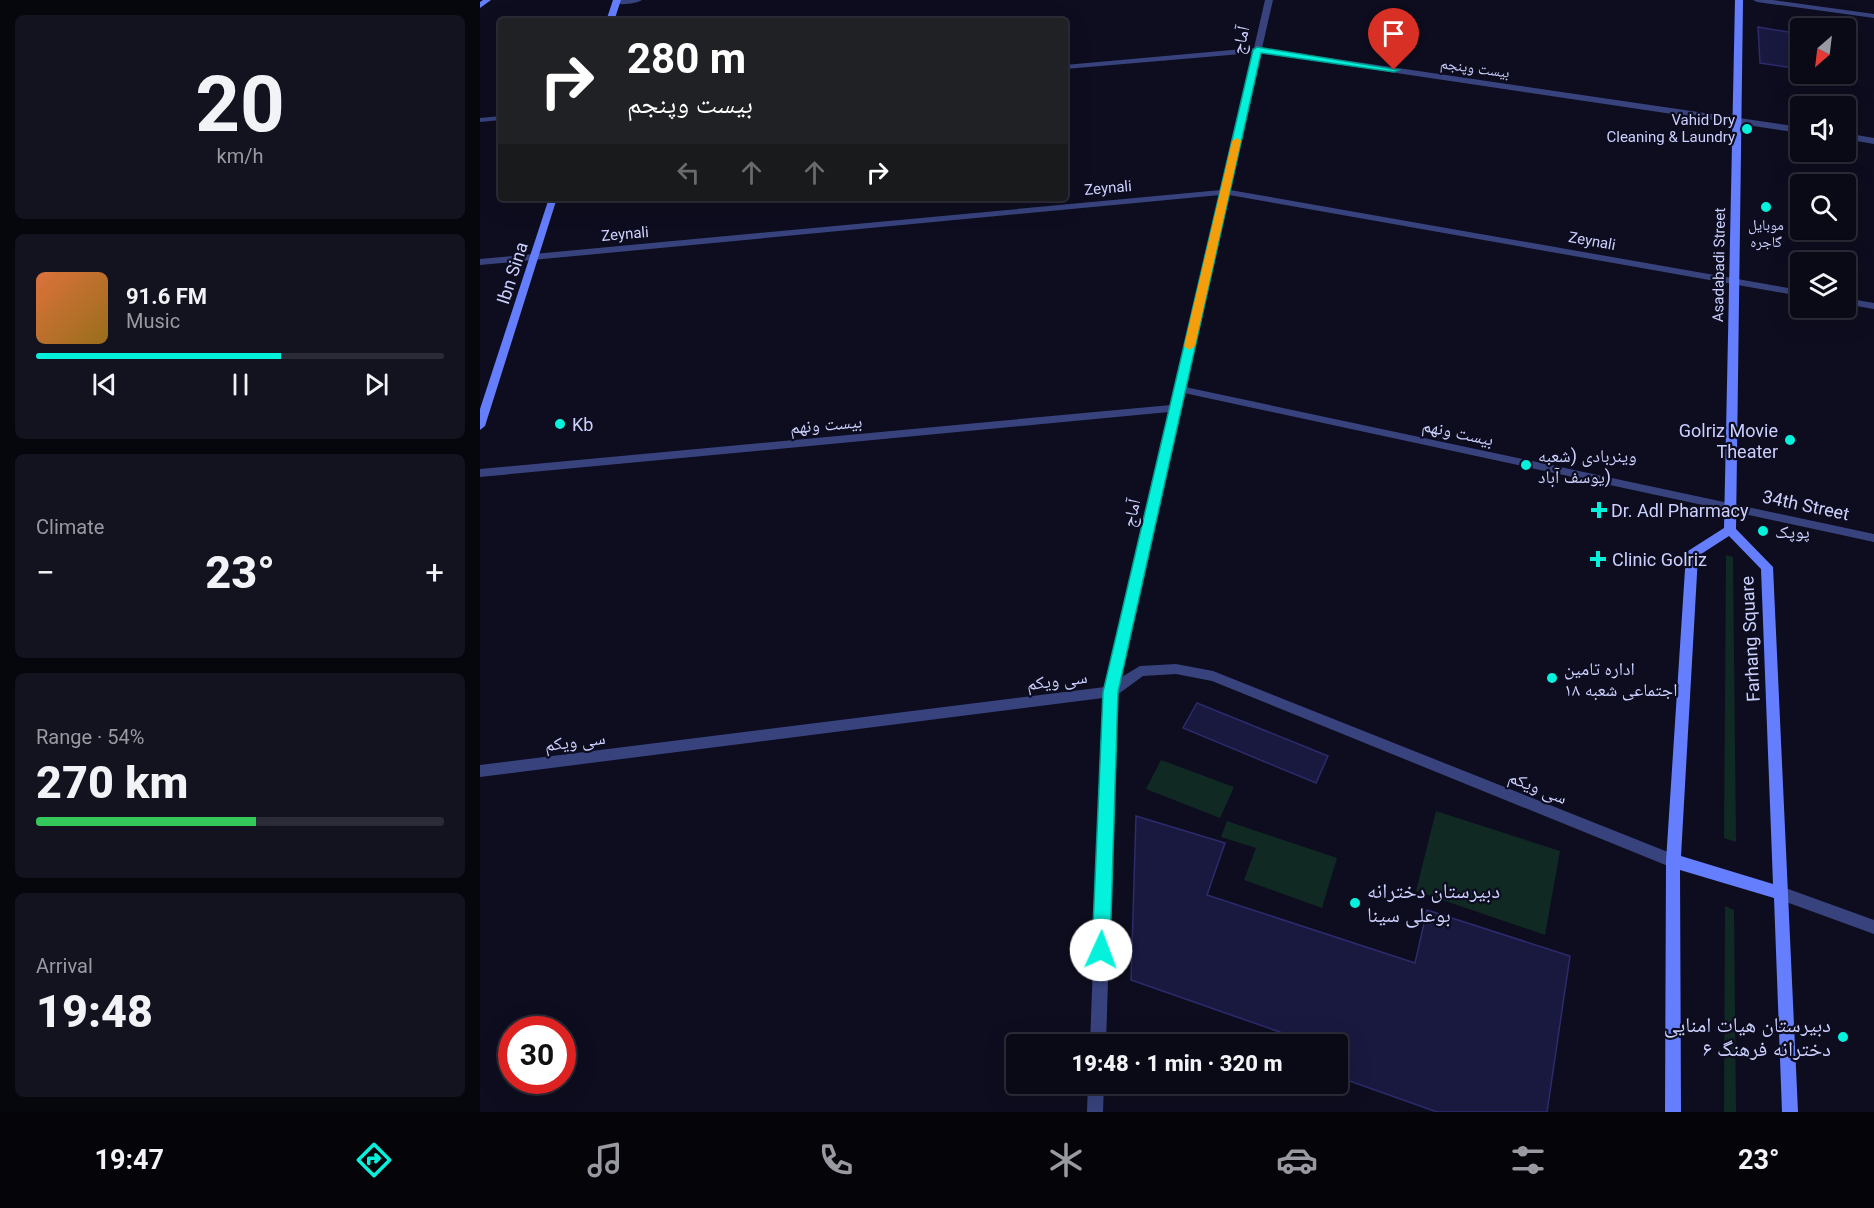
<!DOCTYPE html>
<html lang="en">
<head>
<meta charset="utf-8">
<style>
  body { margin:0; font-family:Roboto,"Noto Naskh Arabic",sans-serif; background:#131320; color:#f1f3f6; height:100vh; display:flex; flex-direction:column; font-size:22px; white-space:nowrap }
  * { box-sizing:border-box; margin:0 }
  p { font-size:20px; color:#999aa1 }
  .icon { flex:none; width:33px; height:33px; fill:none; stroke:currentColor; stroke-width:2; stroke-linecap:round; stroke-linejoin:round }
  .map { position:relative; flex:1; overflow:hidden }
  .sheet { display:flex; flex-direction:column; gap:15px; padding:15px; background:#06060d; width:480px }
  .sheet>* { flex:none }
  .top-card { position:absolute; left:18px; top:18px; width:570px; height:183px; border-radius:6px; box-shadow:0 6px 24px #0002,0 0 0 2px #2a2b36; background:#202124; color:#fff; overflow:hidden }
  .needle { width:39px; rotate:208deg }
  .buttons { position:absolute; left:1310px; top:18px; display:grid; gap:12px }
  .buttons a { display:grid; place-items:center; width:66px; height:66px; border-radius:6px; background:#0a0a17; box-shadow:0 6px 24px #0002,0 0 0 2px #2a2b36; font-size:30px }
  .speed { position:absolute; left:18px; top:1016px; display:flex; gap:12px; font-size:30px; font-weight:700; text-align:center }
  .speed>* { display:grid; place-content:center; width:78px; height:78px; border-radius:50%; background:#0a0a17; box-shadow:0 6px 24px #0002,0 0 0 2px #2a2b36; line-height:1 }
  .speed .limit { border:9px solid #d22; background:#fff; color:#111 }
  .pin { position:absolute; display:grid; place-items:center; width:51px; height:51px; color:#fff; margin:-62px -26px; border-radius:50% 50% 50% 0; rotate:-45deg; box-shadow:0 0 6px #0007 }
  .pin .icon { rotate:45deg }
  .me { position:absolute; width:66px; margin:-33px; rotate:2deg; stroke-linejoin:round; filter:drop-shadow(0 0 4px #0008) }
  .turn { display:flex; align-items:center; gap:21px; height:126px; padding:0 30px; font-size:27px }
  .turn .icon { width:78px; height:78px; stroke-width:2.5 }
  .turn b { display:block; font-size:42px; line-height:51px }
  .lanes { display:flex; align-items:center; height:57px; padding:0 30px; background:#0003; justify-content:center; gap:30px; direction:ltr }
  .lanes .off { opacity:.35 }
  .big { font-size:45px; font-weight:800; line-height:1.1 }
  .sheet .card { flex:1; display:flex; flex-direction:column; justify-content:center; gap:9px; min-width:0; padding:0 21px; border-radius:9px; background:#131320 }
  .sheet .dial { align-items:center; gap:0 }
  .dial b { font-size:78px; line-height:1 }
  .song { display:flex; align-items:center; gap:18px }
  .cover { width:72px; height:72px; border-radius:9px; background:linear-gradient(135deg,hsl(20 70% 55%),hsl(40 70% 35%)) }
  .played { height:6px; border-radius:3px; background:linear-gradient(90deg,#04f2dc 60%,#2a2b36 60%) }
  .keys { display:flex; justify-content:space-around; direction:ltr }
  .heat { display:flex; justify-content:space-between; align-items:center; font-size:33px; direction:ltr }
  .charge { height:9px; border-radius:4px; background:linear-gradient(90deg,#34c759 54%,#2a2b36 0) }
  .trip { position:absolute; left:526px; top:1034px; width:342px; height:60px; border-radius:6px; background:#0a0a17; box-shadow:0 6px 24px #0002,0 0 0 2px #2a2b36; font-weight:800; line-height:60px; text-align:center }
  .menu { display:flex; height:96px; justify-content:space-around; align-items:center; background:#040409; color:#999aa1 }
  .menu .icon { width:42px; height:42px }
  .menu .selected { color:#04f2dc }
  .menu b { font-size:27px; color:#f1f3f6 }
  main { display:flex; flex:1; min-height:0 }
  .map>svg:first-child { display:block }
  .green { fill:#102923 }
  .building { fill:#191940; stroke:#2c2b6c; stroke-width:1.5 }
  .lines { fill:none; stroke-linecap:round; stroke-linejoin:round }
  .street { fill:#38437e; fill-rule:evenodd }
  .secondary { fill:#647efd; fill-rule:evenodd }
  .route { fill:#04f2dc; stroke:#039d8f; stroke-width:1.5 }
  .slow { fill:#f59e0b }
  .poi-dot { fill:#04f2dc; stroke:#0d0d1f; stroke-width:2 }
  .labels { text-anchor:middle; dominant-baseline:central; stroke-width:4.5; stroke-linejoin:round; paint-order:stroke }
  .far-street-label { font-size:15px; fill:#ccd0fe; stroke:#0d0d1f }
  .far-poi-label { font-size:15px; fill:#ccd0fe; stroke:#0d0d1f; text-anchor:end }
  .street-label { font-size:18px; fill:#ccd0fe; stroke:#0d0d1f }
  .poi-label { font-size:18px; fill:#ccd0fe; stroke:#0d0d1f; text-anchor:start }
  .near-poi-label { font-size:21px; fill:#ccd0fe; stroke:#0d0d1f; text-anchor:start }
</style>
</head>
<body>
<main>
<section class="sheet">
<div class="card dial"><b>20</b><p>km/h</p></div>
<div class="card">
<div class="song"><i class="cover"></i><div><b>91.6 FM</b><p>Music</p></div></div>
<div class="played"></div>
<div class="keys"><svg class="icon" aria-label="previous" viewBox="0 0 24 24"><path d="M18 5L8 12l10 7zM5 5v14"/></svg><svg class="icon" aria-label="pause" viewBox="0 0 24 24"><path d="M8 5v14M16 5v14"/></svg><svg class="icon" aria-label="next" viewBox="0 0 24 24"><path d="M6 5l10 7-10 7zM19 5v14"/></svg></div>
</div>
<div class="card"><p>Climate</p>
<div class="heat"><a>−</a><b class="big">23°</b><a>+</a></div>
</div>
<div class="card"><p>Range · 54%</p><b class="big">270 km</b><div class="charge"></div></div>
<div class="card"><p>Arrival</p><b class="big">19:48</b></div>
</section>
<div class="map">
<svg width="1394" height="1112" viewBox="0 0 1394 1112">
  <rect width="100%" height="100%" fill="#0d0d1f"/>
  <path class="green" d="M1246 555 1253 557 1256 842 1244 838Z
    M681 760 754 787 740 818 666 789Z
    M956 811 1080 851 1065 935 936 891Z
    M747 821 857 858 842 908 764 880 776 848 741 837Z
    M1245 906 1254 910 1256 1112H1244Z"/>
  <path class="building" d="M1278 27 1320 34V69L1280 63Z
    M717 703 848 756 836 783 703 728Z
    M656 816 745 843 727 895 935 963 947 910 1090 956 1067 1112H957L858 1077V1044H834L651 980Z"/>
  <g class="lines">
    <path class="street" d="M135 0H162C155 4 139 6 132 2Z
      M785 0H793L782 48 1320 127V133L781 53 750 190 1320 290V296L749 195 705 387 1394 534V542L704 393 640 678 660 666 696 664 733 671 1198 856 1200 861 1198 866 1193 868 1188 866 732 681 696 674 663 676 637 695 626 1044H610L623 698 0 777V765L625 687 689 412 0 477V469L691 405 740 195 0 265V259L741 190 773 53 585 69V65L774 48Z
      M1273 0H1293L1394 14V18L1277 2Z
      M21 116V120L0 122V118Z
      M1365 133 1394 138V144L1365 139Z
      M1365 298 1394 303V309L1365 304Z
      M1300 886 1394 920V934L1295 898 1293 893 1295 888Z
      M608 1083H624L623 1112H607Z"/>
    <path class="secondary" d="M3 0H11L0 8V2Z
      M133 0H141L134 21H126Z
      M1255 0H1263L1256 529 1293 567 1318 1112H1302L1294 898 1200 870 1201 1112H1185L1186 861 1206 554 1208 551 1244 528ZM1249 536 1281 569 1293 884 1201 856 1218 556Z
      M69 198H77L5 426 0 430V409Z"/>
  </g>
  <path class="route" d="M777 47 919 70 914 72 781 53 638 692 630 950 627 956 621 959 615 956 612 950 623 692 773 50Z"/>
  <path class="slow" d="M757 138 761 141 715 346 709 350 704 346 752 141Z"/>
  <g class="poi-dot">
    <circle cx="1267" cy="129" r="6"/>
    <circle cx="1286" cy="207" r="6"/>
    <circle cx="80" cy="424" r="6"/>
    <circle cx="1310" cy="440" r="6"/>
    <circle cx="1046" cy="465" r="6"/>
    <path d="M1116 501h6v6h6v6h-6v6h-6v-6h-6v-6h6z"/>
    <circle cx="1283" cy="531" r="6"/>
    <path d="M1115 550h6v6h6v6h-6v6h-6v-6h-6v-6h6z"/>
    <circle cx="1072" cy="678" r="6"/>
    <circle cx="875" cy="903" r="6"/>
    <circle cx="1363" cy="1037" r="6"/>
  </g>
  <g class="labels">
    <g class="far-street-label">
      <text transform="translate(995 68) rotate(8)">بیست وپنجم</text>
      <text transform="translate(628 188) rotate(-5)">Zeynali</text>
      <text transform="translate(145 234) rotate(-5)">Zeynali</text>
      <text transform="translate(1112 241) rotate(10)">Zeynali</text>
      <text transform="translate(1239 265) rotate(-89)">Asadabadi Street</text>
    </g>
    <g class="far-poi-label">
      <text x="1255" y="120">Vahid Dry<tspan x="1255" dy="17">Cleaning &amp; Laundry</tspan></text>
      <text x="1286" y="225" text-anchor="middle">موبایل<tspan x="1286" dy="17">گاجره</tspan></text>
    </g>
    <g class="street-label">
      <text transform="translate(760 40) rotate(-77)">آماج</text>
      <text transform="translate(32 273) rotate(-72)">Ibn Sina</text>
      <text transform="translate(346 424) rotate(-5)">بیست ونهم</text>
      <text transform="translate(978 432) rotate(12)">بیست ونهم</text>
      <text transform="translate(1326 505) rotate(12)">34th Street</text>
      <text transform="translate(651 513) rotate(-77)">آماج</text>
      <text transform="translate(1270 639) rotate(-93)">Farhang Square</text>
      <text transform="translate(577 680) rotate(-7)">سی ویکم</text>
      <text transform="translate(95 741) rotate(-7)">سی ویکم</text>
      <text transform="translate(1058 787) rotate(22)">سی ویکم</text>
    </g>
    <g class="poi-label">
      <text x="92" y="424">Kb</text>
      <text x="1298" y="430" text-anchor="end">Golriz Movie<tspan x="1298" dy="21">Theater</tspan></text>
      <text x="1058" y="455">وینربادی (شعبه<tspan x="1058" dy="21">یوسف آباد)</tspan></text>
      <text x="1131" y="510">Dr. Adl Pharmacy</text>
      <text x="1295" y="531">پوپک</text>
      <text x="1132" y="559">Clinic Golriz</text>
      <text x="1084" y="668">اداره تامین<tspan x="1084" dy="21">اجتماعی شعبه ۱۸</tspan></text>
    </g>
    <g class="near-poi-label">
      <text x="887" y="891">دبیرستان دخترانه<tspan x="887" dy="24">بوعلی سینا</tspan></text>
      <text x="1351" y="1025" text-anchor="end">دبیرستان هیات امنایی<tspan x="1351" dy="24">دخترانه فرهنگ ۶</tspan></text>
    </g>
  </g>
</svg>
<div class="buttons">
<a><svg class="needle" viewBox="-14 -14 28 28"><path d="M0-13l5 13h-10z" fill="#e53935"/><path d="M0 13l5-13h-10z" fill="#999aa1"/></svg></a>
<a><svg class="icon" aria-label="sound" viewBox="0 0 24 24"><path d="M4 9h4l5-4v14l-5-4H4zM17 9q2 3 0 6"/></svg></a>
<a><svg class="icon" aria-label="search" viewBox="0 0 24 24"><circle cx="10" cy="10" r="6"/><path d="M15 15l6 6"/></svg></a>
<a><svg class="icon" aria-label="layers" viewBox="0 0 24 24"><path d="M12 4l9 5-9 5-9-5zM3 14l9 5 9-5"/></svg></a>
</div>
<div class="speed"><div class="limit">30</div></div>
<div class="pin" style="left:914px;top:70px;background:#d93025"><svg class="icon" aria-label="arrive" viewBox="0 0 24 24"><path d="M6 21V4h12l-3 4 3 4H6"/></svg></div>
<svg class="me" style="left:621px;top:950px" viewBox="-20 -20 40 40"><circle r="19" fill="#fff"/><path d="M0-13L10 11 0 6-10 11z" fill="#04f2dc"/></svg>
<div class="trip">19:48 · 1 min · 320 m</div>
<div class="top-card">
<div class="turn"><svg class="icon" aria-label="right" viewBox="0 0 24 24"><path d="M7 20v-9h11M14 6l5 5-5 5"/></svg><div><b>280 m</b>بیست وپنجم</div></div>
<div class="lanes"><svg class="icon off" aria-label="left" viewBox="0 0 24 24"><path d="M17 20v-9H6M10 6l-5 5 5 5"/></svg><svg class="icon off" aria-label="ahead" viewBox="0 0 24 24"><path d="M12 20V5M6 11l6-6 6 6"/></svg><svg class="icon off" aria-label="ahead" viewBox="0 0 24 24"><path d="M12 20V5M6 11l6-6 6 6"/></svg><svg class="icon" aria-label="right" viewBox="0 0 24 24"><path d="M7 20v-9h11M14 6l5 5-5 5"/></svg></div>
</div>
</div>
</main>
<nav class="menu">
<b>19:47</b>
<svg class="icon selected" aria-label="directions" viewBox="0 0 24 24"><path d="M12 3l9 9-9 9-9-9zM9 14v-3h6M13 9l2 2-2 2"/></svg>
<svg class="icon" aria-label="music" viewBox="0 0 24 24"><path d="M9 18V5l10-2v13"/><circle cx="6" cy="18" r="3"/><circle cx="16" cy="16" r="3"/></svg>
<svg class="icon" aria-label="phone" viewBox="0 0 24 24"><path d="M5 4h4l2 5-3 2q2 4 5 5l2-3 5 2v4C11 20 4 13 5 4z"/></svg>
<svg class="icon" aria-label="climate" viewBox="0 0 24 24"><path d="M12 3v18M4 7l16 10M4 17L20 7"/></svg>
<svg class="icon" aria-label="car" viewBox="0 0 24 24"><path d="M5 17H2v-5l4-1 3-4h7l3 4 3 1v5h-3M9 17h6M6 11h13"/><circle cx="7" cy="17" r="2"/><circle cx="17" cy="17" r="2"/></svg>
<svg class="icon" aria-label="filters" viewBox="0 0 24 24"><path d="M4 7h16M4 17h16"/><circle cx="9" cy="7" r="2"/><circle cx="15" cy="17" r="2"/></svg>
<b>23°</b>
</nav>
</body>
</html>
